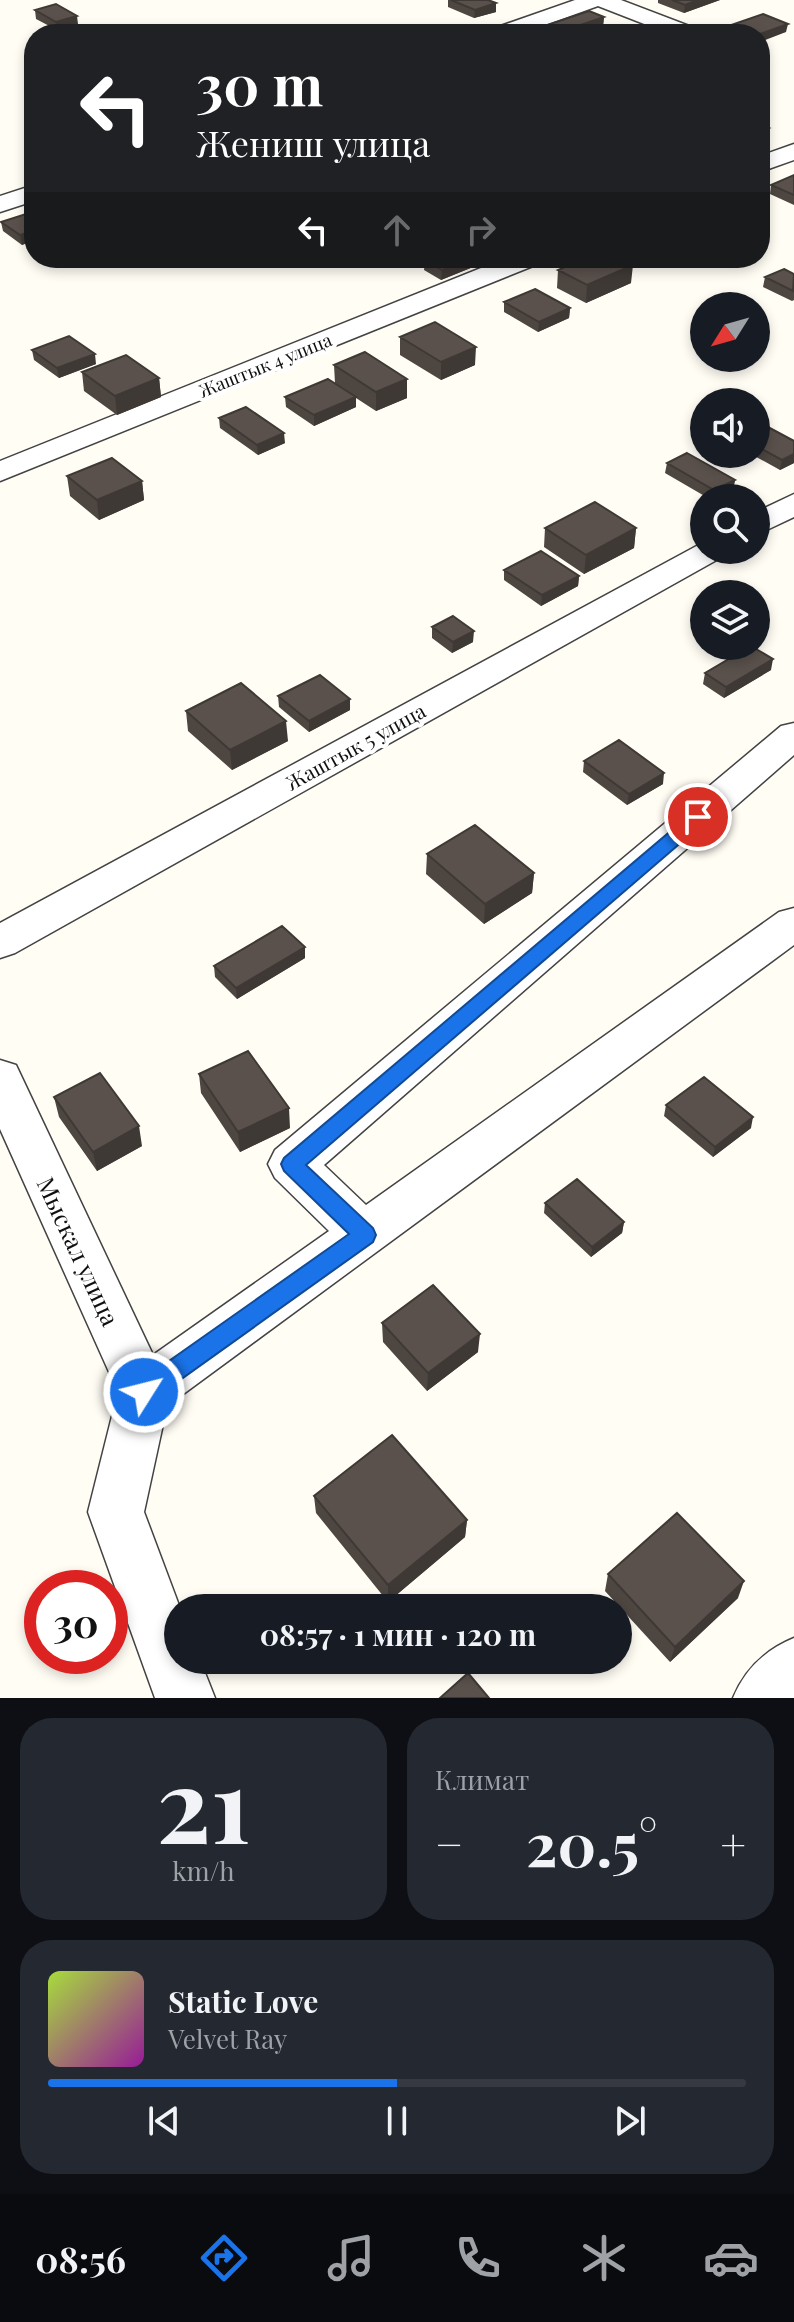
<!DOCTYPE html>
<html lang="ru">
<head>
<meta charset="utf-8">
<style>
  body { margin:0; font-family:"Playfair Display",serif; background:#242831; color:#f1f3f6; height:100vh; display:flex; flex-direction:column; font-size:30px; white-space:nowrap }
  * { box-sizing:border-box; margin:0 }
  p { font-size:26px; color:#9ea1a6 }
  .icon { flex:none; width:44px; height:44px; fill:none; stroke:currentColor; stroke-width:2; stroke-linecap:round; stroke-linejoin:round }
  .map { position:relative; height:1698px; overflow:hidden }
  .sheet { display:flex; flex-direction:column; gap:20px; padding:20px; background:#0d0f14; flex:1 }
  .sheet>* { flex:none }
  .hud { position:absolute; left:24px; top:24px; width:746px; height:244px; border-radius:32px; box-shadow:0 4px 12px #0003; background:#202124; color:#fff; overflow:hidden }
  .needle { width:52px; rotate:233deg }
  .controls { position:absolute; left:690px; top:292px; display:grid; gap:16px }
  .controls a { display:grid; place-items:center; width:80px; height:80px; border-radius:50%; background:#171b24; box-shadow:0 4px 12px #0003; font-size:40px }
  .speed { position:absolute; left:24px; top:1570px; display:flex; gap:16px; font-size:40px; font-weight:700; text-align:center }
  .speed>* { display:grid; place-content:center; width:104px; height:104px; border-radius:50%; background:#171b24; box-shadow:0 4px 12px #0003; line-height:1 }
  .speed .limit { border:12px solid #d22; background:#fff; color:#111 }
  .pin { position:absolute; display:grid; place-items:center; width:68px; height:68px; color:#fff; margin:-34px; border:4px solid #fff; border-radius:50%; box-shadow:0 2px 8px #0007 }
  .me { position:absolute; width:88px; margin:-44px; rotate:54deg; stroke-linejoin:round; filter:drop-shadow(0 0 6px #0008) }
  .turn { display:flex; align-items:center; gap:28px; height:168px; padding:0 40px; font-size:36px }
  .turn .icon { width:104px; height:104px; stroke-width:2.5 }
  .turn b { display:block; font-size:56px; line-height:68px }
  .lanes { display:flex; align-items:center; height:76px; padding:0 40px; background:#0003; justify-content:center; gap:40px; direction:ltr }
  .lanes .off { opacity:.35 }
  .big { font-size:60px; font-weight:700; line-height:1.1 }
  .sheet .widget { flex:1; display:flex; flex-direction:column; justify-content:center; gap:12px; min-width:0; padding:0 28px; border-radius:32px; background:#242831 }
  .sheet .dial { align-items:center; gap:0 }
  .dial b { font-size:104px; line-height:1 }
  .song { display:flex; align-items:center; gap:24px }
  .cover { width:96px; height:96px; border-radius:12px; background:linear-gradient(135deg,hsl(80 70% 55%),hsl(300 70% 35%)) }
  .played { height:8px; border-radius:4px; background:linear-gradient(90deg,#1a73e8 50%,#363941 50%) }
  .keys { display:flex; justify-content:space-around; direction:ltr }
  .heat { display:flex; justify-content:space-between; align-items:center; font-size:44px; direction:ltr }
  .sheet .tiles { flex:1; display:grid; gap:20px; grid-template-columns:1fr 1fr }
  .widget:last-child { grid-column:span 2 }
  .trip { position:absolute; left:164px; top:1594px; width:468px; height:80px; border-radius:40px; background:#171b24; box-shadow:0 4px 12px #0003; font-weight:700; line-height:80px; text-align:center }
  .menu { display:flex; height:128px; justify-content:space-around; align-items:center; background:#090b0e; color:#9ea1a6 }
  .menu .icon { width:56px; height:56px }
  .menu .current { color:#1a73e8 }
  .menu b { font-size:36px; color:#f1f3f6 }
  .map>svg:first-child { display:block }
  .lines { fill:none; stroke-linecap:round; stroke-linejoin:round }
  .minor-casing { stroke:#434343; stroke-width:3 }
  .minor { fill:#fff; fill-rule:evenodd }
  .wall { fill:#4d4641 }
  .shaded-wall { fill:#3f3935 }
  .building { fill:#5a514c; stroke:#3f3935; stroke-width:2 }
  .route { fill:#1a73e8; stroke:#114b97; stroke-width:2 }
  .labels { text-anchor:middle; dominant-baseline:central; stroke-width:8; stroke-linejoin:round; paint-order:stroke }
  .far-street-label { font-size:18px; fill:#101010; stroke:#fff }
  .street-label { font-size:20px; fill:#101010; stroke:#fff }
  .near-street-label { font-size:24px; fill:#101010; stroke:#fff }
</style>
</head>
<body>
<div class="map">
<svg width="794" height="1698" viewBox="0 0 794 1698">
  <rect width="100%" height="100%" fill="#fffdf4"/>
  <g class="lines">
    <g class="minor-casing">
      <path id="minor" d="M575 0H621L697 29 700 34H670L598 6 520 34H489L492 29Z
        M794 144V160L760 172V156Z
        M34 185V201L0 212V196Z
        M506 258H542L538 264 0 481V461Z
        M794 494V517L756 535V512Z
        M704 542V550H727L722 557 15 953 0 958V923Z
        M794 723V755L324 1165 366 1205 779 912 794 908V945L167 1406 144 1512 180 1608 178 1660H200L215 1698H155L88 1512 118 1392 0 1129V1060L16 1065 153 1355 329 1231 275 1178 268 1164 275 1150 781 726Z
        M794 1638V1698H733C745 1669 765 1650 794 1638Z"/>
    </g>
    <use href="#minor" class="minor"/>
  </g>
  <path class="wall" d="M448 0H488L496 3V12L474 18 448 7Z
    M658 0H720L684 13 658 3Z
    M35 10 78 24 57 30 36 19Z
    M604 17 603 26 579 34H554L550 32V24Z
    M734 24 786 32 736 34 733 33Z
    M794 175V205L770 194 771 185Z
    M34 216V240L22 245 3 231 1 222Z
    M430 258H473V267L441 280 424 270 425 260Z
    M558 270 631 283 586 303 557 288Z
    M794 274V300L792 301 763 287 765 277Z
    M504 302 570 308 569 318 538 332 504 312Z
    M400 337 475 365 441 380 400 355Z
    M32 350 96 364 59 378 34 360Z
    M334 365 407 379V398L376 411 356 398V407L314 426 286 407 285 397 335 383Z
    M82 372 159 378 161 397 117 415 84 391Z
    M219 418 285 443 258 455 220 428Z
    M756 431 794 441V463L780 470 751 454H756Z
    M667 463 735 480 733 490 718 498H708L665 473Z
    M67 476 142 481 144 500 99 520 70 496Z
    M545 528H636L634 548 584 574 544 547Z
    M504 570 579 576 578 586 541 606 504 580Z
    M432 627 473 642 452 653 432 638Z
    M771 670 724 698 703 684 705 673Z
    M278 696 350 699V710L309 732 279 707Z
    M186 711 288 741 232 770 188 731Z
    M584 761 663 784 627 805 583 772Z
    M427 854 534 873 532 893 484 924 426 874Z
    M305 958 237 999 215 977 214 966Z
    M199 1074 290 1128 240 1152 201 1093Z
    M54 1097 142 1146 97 1171 59 1117Z
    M666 1105 751 1128 713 1157 664 1116Z
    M545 1203 624 1222 622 1233 591 1257 544 1213Z
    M382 1323 478 1352 427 1391 383 1342Z
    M314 1496 467 1520 465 1537 388 1602 316 1513Z
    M608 1574 738 1598 670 1662 605 1591Z"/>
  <path class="shaded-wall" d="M698 0H720L684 13 685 5Z
    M496 3V12L474 18 475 10Z
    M77 16 78 24 57 30 56 22Z
    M604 17 603 26 579 34H565L566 30Z
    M788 24 786 32 760 42V34Z
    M769 128 768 137 760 140V132Z
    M34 231V240L22 245 20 235Z
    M471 258H473V267L441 280 442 270Z
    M633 265 631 283 586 303 587 285Z
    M570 308 569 318 538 332 539 322Z
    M476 347 475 365 441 380V362Z
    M95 354 96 364 59 378 57 368Z
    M159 378 161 397 117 415 115 396Z
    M407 379V398L376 411V392Z
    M356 397V407L314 426V415Z
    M284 433 285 443 258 455 257 445Z
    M794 454V463L780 470 782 460Z
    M735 480 733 490 718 498H713L714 490Z
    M142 481 144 500 99 520 97 500Z
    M636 528 634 548 584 574 586 555Z
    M579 576 578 586 541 606 542 595Z
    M474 631 473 642 452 653 453 642Z
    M773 659 771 670 724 698 726 687Z
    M350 699V710L309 732V721Z
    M286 721 288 741 232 770 230 750Z
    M664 773 663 784 627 805 629 794Z
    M534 873 532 893 484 924 485 904Z
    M305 947V958L237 999 236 988Z
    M289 1108 290 1128 240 1152 238 1132Z
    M753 1117 751 1128 713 1157 715 1147Z
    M139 1126 142 1146 97 1171 93 1152Z
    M624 1222 622 1233 591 1257 592 1247Z
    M480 1334 478 1352 427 1391 428 1373Z
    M467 1520 465 1537 388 1602V1585Z
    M744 1581 738 1598 670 1662 675 1647Z"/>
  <path class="building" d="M451 0H488L496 3 475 10Z
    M672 0H698L685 5Z
    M56 4 77 16 56 22 35 10Z
    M589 11 604 17 566 30 550 24Z
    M763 14 788 24 760 34 734 24Z
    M334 26 351 34H308Z
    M760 124 769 128 760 132Z
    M794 175V195L771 185Z
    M29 213 34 216V231L20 235 1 222Z
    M430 258H471L442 270 425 260Z
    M586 258H618L633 265 587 285 558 270Z
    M784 269 794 274 793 291 765 277Z
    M535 289 570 308 539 322 504 302Z
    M435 322 476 347 441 362 400 337Z
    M69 336 95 354 57 368 32 350Z
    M365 352 407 379 376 392 334 365Z
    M126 355 159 378 115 396 82 372Z
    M328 379 356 397 314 415 285 397Z
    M246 407 284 433 257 445 219 418Z
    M766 426 794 441V454L782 460 756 446V431Z
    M687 453 735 480 714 490 667 463Z
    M112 458 142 481 97 500 67 476Z
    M595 502 636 528 586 555 545 528Z
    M541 551 579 576 542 595 504 570Z
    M453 616 474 631 453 642 432 627Z
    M751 646 773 659 726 687 705 673Z
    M320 675 350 699 309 721 278 696Z
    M241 683 286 721 230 750 186 711Z
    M619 740 664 773 629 794 584 761Z
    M475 825 534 873 485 904 427 854Z
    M282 926 305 947 236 988 214 966Z
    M248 1051 289 1108 238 1132 199 1074Z
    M100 1073 139 1126 93 1152 54 1097Z
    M704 1077 753 1117 715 1147 666 1105Z
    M577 1179 624 1222 592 1247 545 1203Z
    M433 1285 480 1334 428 1373 382 1323Z
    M392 1435 467 1520 388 1585 314 1496Z
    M677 1513 744 1581 675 1647 608 1574Z
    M468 1673 489 1698H440Z"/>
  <path class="route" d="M698 811 707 817 705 822 306 1165 373 1228 376 1235 373 1242 152 1400 144 1403 135 1400 132 1392 135 1385 349 1234 284 1171 281 1164 284 1158 692 813Z"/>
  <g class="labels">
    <g class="far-street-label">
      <text transform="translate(265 365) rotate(-22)">Жаштык 4 улица</text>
    </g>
    <g class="street-label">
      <text transform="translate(355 746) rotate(-29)">Жаштык 5 улица</text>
    </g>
    <g class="near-street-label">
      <text transform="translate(79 1251) rotate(65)">Мыскал улица</text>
    </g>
  </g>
</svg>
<div class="controls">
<a><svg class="needle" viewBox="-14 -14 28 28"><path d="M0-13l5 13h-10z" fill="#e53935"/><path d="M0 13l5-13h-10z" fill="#9ea1a6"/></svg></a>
<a><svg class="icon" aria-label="sound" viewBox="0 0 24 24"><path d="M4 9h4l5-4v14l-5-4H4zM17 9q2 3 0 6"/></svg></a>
<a><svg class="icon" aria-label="search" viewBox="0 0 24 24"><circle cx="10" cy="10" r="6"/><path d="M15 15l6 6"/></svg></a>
<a><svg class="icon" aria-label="layers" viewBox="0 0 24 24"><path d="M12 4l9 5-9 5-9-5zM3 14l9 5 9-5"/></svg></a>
</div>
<div class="speed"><div class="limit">30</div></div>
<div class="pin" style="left:698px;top:817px;background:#d93025"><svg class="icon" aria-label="arrive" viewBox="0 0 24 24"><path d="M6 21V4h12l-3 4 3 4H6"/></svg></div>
<svg class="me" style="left:144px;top:1392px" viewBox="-20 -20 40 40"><circle r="17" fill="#1a73e8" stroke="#fff" stroke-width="3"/><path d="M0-11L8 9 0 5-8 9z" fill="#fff"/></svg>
<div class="trip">08:57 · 1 мин · 120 m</div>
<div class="hud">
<div class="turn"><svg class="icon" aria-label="left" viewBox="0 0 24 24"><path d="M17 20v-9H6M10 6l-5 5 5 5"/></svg><div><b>30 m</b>Жениш улица</div></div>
<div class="lanes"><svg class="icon" aria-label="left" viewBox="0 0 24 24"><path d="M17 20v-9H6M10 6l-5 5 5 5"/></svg><svg class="icon off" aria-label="ahead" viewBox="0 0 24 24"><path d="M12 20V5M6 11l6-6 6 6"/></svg><svg class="icon off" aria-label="right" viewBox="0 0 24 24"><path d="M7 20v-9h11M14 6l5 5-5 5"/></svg></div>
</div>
</div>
<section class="sheet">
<div class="tiles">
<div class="widget dial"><b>21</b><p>km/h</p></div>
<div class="widget"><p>Климат</p>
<div class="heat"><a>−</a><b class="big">20.5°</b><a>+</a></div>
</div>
<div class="widget">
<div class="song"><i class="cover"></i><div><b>Static Love</b><p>Velvet Ray</p></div></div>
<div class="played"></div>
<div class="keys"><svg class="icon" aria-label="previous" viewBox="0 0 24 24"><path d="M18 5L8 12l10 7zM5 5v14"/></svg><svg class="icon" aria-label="pause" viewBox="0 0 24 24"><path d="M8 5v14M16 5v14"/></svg><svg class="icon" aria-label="next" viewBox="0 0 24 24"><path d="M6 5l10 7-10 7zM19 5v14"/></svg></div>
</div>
</div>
</section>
<nav class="menu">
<b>08:56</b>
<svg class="icon current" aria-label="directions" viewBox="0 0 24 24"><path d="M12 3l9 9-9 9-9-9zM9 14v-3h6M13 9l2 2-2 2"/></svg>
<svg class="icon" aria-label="music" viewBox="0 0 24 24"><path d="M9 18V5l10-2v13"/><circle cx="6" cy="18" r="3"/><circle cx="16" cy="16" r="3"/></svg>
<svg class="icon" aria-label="phone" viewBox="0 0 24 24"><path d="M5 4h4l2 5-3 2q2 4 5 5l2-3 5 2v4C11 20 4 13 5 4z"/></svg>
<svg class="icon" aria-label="climate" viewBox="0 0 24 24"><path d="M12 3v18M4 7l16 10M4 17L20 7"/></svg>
<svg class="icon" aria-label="car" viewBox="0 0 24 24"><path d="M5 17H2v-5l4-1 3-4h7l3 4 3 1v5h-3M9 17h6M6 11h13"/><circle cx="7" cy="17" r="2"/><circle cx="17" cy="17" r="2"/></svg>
</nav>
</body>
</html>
